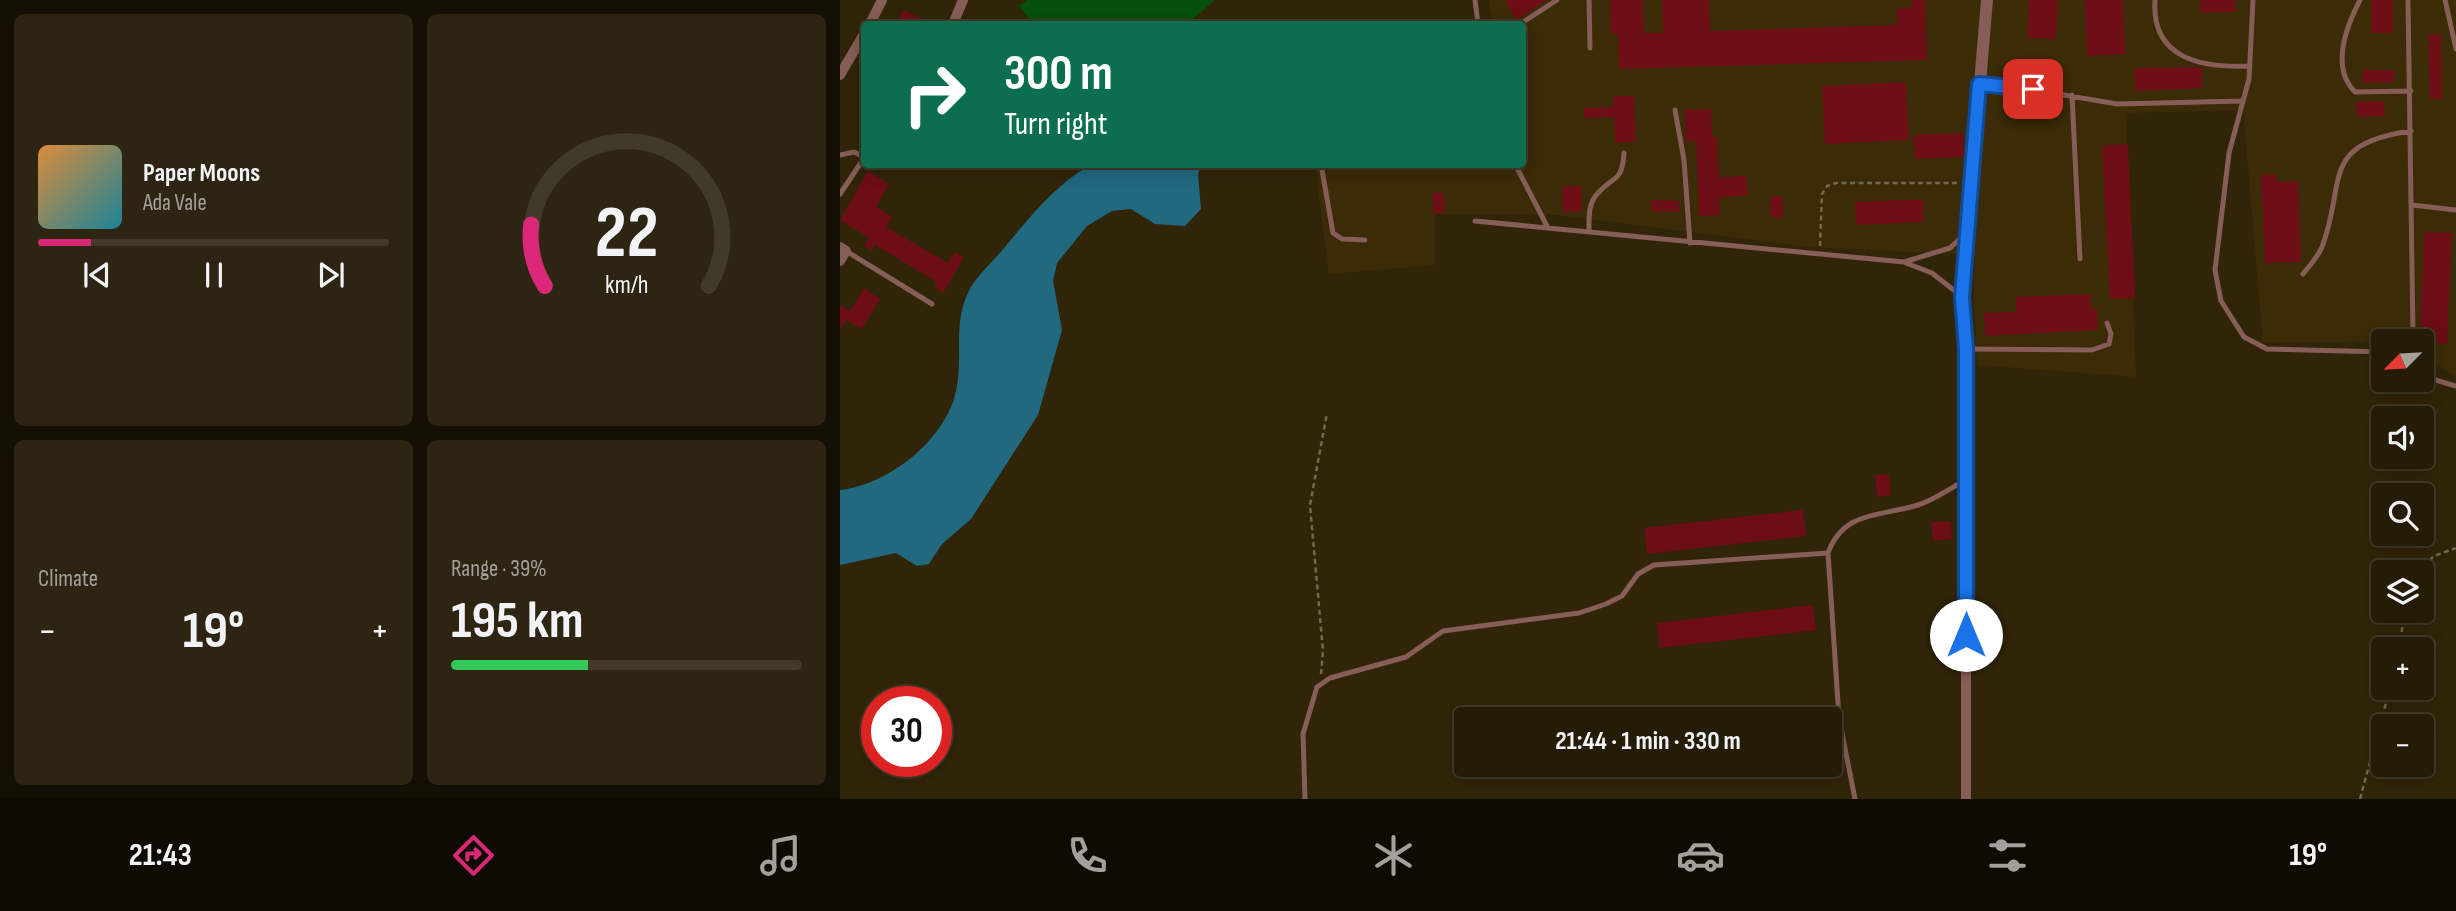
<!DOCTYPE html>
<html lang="en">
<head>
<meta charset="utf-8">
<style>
  body { margin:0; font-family:"Sofia Sans Condensed",sans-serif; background:#2d2511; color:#f1f3f6; height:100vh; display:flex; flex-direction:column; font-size:26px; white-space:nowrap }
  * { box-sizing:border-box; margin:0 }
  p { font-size:23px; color:#a3a19b }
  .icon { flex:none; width:38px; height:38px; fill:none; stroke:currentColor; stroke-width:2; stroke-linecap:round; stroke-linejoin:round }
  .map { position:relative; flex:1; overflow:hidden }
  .panel { display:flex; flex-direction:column; gap:14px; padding:14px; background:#140f04; width:840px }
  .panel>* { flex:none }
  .hud { position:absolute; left:21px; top:21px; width:665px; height:147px; border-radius:7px; box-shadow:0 4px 18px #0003,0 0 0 2px #423a28; background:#0b6e4f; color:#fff; overflow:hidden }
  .needle { width:46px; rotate:246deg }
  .fabs { position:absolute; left:1531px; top:329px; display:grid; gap:14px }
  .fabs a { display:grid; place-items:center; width:63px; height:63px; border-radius:7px; background:#251c07; box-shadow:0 4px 18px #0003,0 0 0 2px #423a28; font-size:35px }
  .speed { position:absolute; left:21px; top:686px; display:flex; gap:14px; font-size:35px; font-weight:700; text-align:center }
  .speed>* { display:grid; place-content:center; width:91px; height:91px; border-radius:50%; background:#251c07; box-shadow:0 4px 18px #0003,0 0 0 2px #423a28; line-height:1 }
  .speed .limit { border:10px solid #d22; background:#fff; color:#111 }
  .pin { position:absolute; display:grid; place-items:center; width:60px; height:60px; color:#fff; margin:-30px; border-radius:14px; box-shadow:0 4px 10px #0006 }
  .me { position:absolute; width:77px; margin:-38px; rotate:0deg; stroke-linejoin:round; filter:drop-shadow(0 0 5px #0008) }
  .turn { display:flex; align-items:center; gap:24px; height:147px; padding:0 28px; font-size:32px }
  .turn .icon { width:91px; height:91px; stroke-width:2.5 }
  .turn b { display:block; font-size:49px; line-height:60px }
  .big { font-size:52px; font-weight:700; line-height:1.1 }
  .panel .card { flex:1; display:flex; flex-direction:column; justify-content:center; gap:10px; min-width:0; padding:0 24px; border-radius:10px; background:#2d2511 }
  .panel .dial { align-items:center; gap:0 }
  .dial svg { height:182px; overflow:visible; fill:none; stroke:#423a28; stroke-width:7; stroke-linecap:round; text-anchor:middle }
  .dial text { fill:#f1f3f6; stroke:none }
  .song { display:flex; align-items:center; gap:21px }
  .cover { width:84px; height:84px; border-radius:10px; background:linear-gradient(135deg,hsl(30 70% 55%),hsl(190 70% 35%)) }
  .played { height:7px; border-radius:4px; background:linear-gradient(90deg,#db2777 15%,#423a28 15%) }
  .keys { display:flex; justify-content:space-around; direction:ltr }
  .heat { display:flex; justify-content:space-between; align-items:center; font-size:38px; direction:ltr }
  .charge { height:10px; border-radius:5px; background:linear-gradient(90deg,#34c759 39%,#423a28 0) }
  .panel .tiles { flex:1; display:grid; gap:14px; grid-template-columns:repeat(2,1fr) }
  .trip { position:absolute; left:614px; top:707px; width:388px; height:70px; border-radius:7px; background:#251c07; box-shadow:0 4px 18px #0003,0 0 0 2px #423a28; font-weight:700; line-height:70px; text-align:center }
  .tab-bar { display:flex; height:112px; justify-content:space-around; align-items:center; background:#0f0b03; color:#a3a19b }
  .tab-bar .icon { width:49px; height:49px }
  .tab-bar .on { color:#db2777 }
  .tab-bar b { font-size:32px; color:#f1f3f6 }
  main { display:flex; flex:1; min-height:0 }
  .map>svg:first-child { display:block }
  .built { fill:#3b2b07 }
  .green { fill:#05500a }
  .water { fill:#21697f }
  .building { fill:#6d0d16 }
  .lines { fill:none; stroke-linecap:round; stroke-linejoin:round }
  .path { stroke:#726850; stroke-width:2.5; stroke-dasharray:5 3.5; stroke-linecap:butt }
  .service { stroke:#875d57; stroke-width:5 }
  .minor { stroke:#875d57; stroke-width:10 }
  .tertiary { stroke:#875d57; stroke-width:12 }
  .route-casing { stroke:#114b97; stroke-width:18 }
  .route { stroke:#1a73e8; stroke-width:12 }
</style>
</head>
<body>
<main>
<section class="panel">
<div class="tiles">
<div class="card">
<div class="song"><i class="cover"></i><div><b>Paper Moons</b><p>Ada Vale</p></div></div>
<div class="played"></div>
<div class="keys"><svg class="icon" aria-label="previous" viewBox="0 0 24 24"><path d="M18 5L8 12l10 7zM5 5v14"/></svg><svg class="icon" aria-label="pause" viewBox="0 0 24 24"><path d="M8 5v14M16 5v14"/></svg><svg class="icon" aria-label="next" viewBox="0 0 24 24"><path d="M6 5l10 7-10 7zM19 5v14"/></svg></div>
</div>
<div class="card dial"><svg viewBox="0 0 100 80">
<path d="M14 69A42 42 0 1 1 86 69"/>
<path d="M14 69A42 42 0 0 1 8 42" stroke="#db2777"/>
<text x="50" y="56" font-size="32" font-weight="700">22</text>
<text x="50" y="72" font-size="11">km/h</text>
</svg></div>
<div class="card"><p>Climate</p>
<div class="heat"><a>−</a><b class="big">19°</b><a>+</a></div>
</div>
<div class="card"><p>Range · 39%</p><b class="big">195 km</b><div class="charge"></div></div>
</div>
</section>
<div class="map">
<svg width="1616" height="799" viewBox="0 0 1616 799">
  <rect width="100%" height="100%" fill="#312509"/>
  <path class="built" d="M648 0H1616V377L1584 357 1582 341 1423 343 1403 110 1286 113 1296 377 1137 365 1133 278 1135 255 968 247 717 215 595 214V265L489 274 475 165 682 164 683 132 688 129 683 116 682 24H653Z"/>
  <path class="green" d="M188 0H375L347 24H193L179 6Z"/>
  <path class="water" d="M250 165H361L358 174 361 209 345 226 315 224 291 209 272 211 247 226 217 263 213 281 222 330 198 415 131 519 102 544 89 564 77 566 56 553 0 565V490C49 485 109 438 117 386 123 351 112 321 131 287 138 275 150 264 159 254 186 222 213 186 250 165Z"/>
  <path class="building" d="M665 0H707L676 20Z
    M770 0H803L804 33H823L822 0H869L870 31 1058 25 1057 9 1072 8 1071 0H1085L1087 60 779 69 778 34H771Z
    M1189 0H1218L1216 39 1187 38Z
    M1245 0H1283L1285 54 1247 56Z
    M1360 0H1395L1396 12 1361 13Z
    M1531 0H1553V33H1531Z
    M63 10 95 24H56Z
    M1588 34H1601L1602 99H1590Z
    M1356 67 1362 68V88L1295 91 1294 68Z
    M1522 70H1554V82L1523 83Z
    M1066 82 1069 140 985 144 982 86Z
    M773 96H794L796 142 775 143 774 117 744 118V108L773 107Z
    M1544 101 1545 116 1517 117 1516 102Z
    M871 109 872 137H877L879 178 906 175 908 195 879 198 880 215 859 216 856 141 846 142 845 110Z
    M1123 133 1124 157 1075 159 1073 135Z
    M1288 144 1295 298 1270 299 1262 146Z
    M28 171 49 184 36 207 52 217 46 227 108 263 115 252 124 257 103 293 94 287 97 282 35 245 32 251 24 246 29 238 0 220Z
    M1436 174 1437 182 1458 181 1461 262 1425 263 1421 175Z
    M741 186 742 211 723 212 722 187Z
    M593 193H604L605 213H593Z
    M942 196 943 218H931L930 197Z
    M1083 199 1084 222 1016 225 1015 202Z
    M811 200 839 201V212L811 211Z
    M1584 232 1612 233 1607 344 1580 341Z
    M24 288 40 299 22 329 6 320 0 330V305L10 311Z
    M1250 294V309L1257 308 1258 330 1145 336 1144 313 1176 312V297Z
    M1049 474 1051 495 1037 497 1035 475Z
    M963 510 966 536 807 554 804 528Z
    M1111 521 1112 539 1093 541 1091 522Z
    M973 605 976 630 820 648 817 623Z"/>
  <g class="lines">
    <path class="path" d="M980 246 982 194 987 186 996 183H1118
      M1577 572 1594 556 1616 548
      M1560 649 1564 611
      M481 674 483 651 470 505 487 413
      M1520 799 1550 688"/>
    <path class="service" d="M635 0 638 24
      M749 0 750 48
      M1315 0C1311 59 1362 68 1409 66
      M1413 0 1409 79 1389 153 1375 270 1381 301 1404 337 1427 349 1544 352
      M1520 0C1506 27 1490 67 1515 92L1571 91
      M1568 0 1573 336 1570 341
      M1605 0 1616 49
      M680 24 717 0
      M1141 84 1166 85 1277 104 1402 101
      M1232 95 1240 259
      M835 110 844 160 850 243
      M0 155 14 152 24 157
      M481 164 493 233 502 239 525 240
      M675 164 707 226
      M0 194 24 158
      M1572 205 1616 210
      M635 221 1064 262 1110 248 1126 233
      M749 231C749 218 748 203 758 193 774 175 782 183 784 153
      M6 251 92 304
      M1066 263 1092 273 1120 295
      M1463 274C1469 266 1478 257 1482 247 1507 182 1478 144 1571 131
      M1126 349 1252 350 1269 344 1271 334 1267 323
      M1582 376 1616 386
      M465 799 463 734 477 687 490 678 566 657 603 631 739 613 766 604 782 596 798 574 814 565 988 553
      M1015 799 999 718 988 553C1004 510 1040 517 1078 505 1094 500 1110 488 1126 480"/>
    <path class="minor" d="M30 24 42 0
      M113 24 123 0
      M0 75 24 34
      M0 247 6 251 0 261
      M1122 297 1126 349V799"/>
    <path class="tertiary" d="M1122 297 1147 0"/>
  </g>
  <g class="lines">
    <g class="route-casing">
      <path id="route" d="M1126 635V349L1122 297 1139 84 1193 89"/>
    </g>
    <use href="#route" class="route"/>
  </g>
</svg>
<div class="fabs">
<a><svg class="needle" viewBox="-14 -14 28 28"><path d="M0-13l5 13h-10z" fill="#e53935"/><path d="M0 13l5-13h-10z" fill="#a3a19b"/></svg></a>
<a><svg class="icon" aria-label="sound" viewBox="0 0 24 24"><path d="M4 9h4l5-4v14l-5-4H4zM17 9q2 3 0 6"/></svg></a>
<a><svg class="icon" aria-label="search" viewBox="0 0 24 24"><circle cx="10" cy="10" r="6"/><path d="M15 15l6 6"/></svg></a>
<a><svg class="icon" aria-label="layers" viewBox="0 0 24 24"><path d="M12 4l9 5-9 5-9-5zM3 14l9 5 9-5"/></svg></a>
<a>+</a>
<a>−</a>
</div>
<div class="speed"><div class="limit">30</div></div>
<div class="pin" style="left:1193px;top:89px;background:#d93025"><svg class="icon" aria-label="arrive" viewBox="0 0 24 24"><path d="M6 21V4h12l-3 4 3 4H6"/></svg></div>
<svg class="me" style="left:1126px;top:635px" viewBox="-20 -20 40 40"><circle r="19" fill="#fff"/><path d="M0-13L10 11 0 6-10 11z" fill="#1a73e8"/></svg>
<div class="trip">21:44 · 1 min · 330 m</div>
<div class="hud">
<div class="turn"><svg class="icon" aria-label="right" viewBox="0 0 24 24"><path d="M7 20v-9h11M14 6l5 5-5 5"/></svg><div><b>300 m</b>Turn right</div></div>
</div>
</div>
</main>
<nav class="tab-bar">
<b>21:43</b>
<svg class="icon on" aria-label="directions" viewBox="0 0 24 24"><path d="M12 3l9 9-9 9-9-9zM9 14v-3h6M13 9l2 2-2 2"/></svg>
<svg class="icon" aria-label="music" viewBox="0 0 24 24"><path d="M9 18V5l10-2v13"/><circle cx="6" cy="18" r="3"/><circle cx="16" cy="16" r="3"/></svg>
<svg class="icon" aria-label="phone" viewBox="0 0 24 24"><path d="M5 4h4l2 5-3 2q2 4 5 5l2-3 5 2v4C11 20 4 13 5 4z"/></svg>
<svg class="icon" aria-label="climate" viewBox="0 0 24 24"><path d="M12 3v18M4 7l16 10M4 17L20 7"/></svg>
<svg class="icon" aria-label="car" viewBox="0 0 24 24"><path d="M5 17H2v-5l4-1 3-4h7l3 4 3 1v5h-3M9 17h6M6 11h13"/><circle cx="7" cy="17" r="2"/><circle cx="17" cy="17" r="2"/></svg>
<svg class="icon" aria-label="filters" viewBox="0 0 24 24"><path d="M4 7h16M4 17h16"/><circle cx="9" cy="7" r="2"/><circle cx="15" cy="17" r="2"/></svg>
<b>19°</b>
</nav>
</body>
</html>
